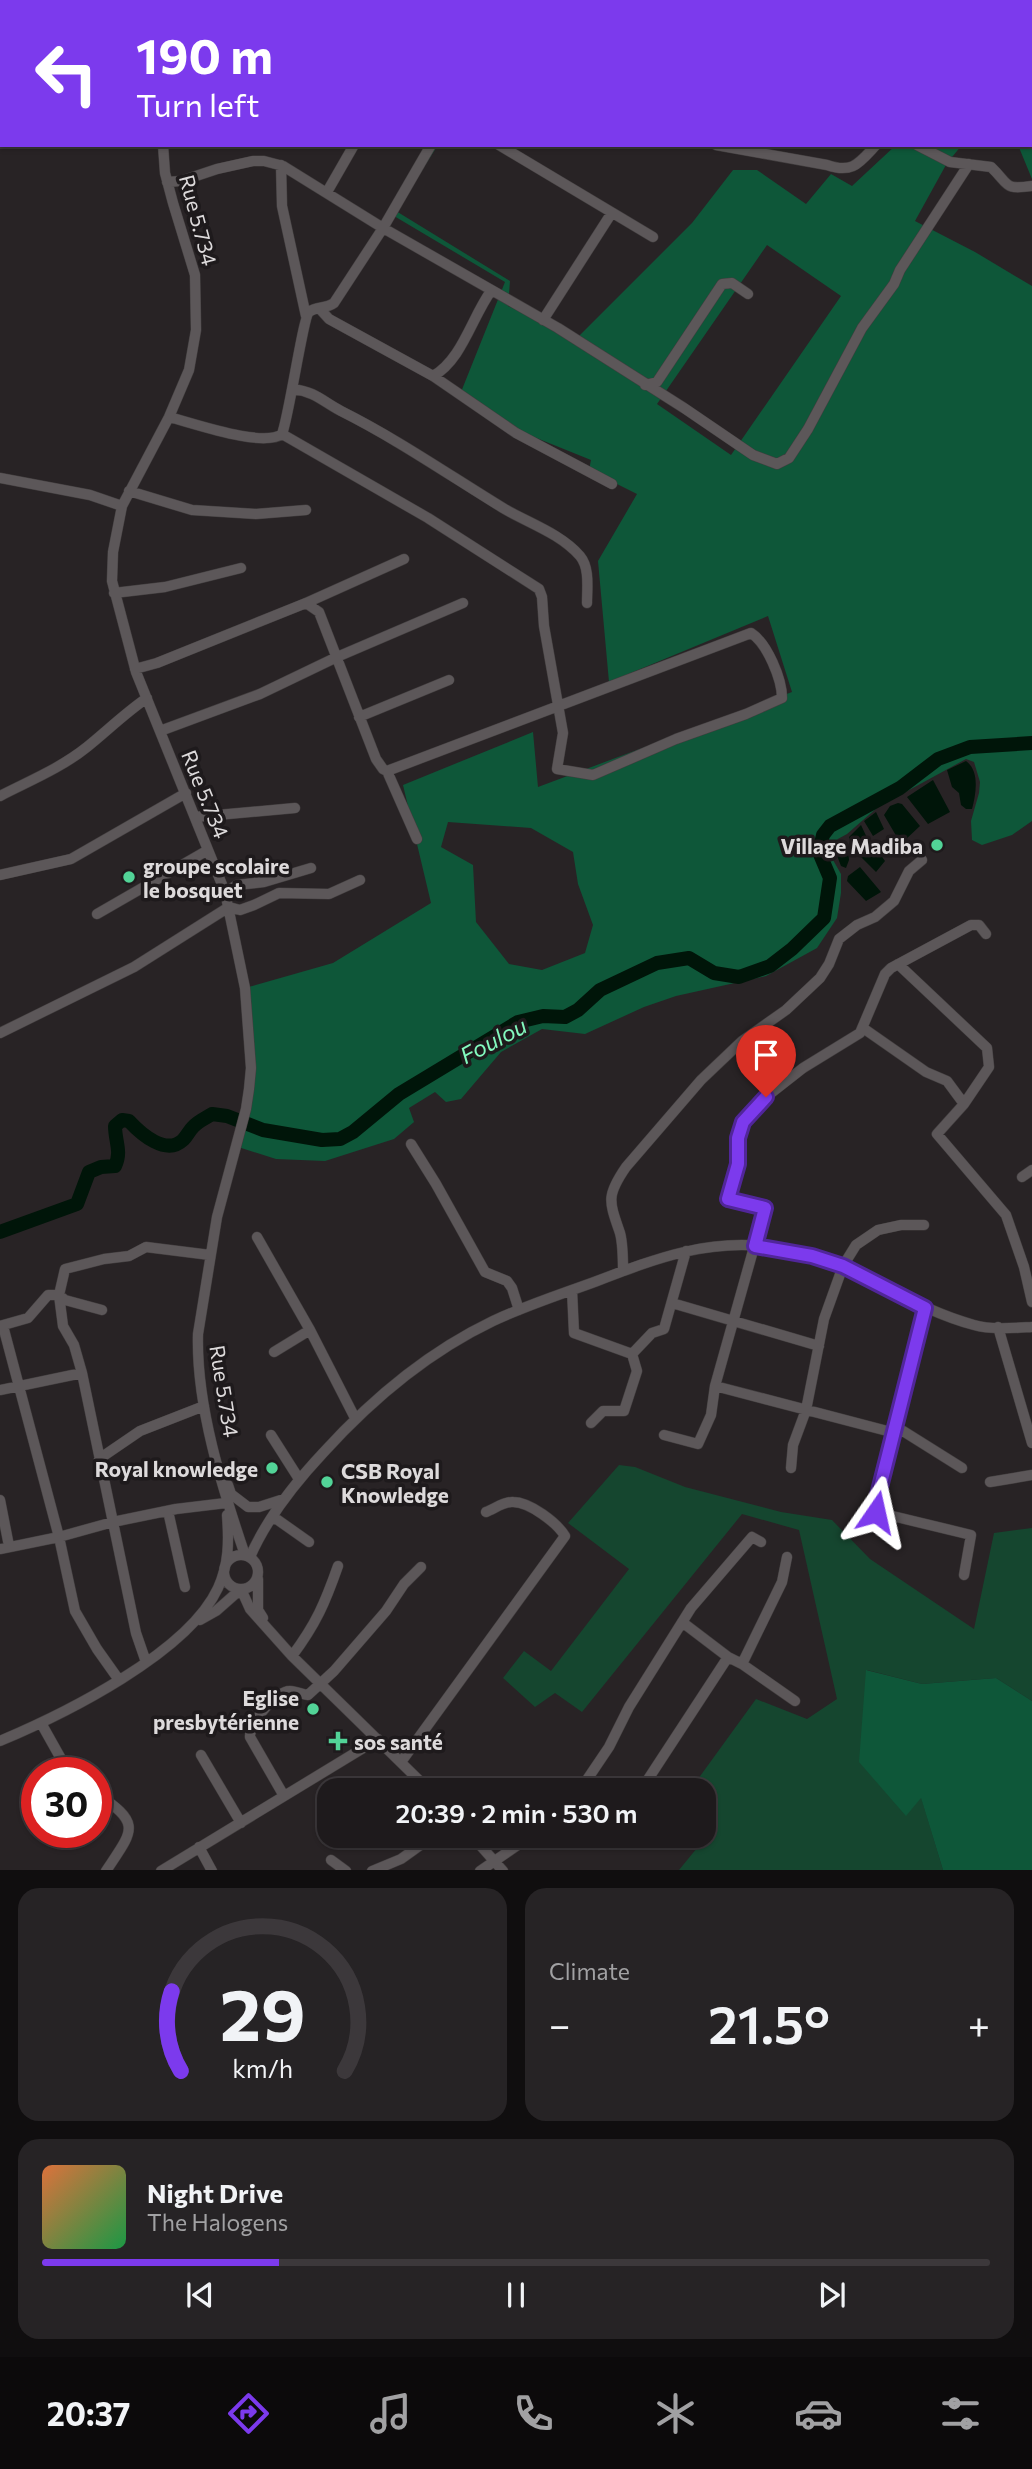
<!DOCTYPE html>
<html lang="en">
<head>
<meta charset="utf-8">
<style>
  body { margin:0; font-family:Commissioner,sans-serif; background:#262325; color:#f1f3f6; height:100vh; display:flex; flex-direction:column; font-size:26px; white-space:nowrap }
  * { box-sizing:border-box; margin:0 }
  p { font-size:23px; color:#a1a1a3 }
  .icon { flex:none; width:38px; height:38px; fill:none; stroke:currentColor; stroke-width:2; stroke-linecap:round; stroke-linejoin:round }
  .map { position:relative; height:1870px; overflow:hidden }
  .panel { display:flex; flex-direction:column; gap:18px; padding:18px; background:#100e0f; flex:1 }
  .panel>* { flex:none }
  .hud { position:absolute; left:0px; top:0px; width:1032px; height:147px; box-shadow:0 2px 5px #0004,0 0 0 2px #3c383b; background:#7c3aed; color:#fff; overflow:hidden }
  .speed { position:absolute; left:21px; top:1757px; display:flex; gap:14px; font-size:35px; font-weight:700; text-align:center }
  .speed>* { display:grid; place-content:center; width:91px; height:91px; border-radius:50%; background:#1e1a1c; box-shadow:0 2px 5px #0004,0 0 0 2px #3c383b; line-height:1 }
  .speed .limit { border:10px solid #d22; background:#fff; color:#111 }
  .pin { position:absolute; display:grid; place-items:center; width:60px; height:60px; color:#fff; margin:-72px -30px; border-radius:50% 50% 50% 0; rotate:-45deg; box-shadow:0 0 7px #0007 }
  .pin .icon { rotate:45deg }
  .me { position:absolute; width:77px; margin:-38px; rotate:11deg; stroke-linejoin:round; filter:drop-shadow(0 0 5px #0008) }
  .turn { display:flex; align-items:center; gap:24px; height:147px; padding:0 21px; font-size:32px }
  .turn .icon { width:91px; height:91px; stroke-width:2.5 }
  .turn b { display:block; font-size:49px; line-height:60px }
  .big { font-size:52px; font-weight:600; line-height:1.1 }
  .panel .tile { flex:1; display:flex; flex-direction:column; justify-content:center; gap:10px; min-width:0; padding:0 24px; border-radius:21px; background:#262325 }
  .panel .dial { align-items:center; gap:0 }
  .dial svg { height:182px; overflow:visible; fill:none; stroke:#3c383b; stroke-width:7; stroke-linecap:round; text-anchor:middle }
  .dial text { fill:#f1f3f6; stroke:none }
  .song { display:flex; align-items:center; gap:21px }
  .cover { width:84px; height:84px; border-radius:10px; background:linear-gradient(135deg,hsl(20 70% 55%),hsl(140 70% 35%)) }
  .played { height:7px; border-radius:4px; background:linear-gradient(90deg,#7c3aed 25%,#3c383b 25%) }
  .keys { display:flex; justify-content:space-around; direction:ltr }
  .heat { display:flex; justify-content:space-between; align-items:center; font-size:38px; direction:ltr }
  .panel .tiles { flex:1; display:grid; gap:18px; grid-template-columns:1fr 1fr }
  .tile:last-child { grid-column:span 2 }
  .trip { position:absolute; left:317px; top:1778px; width:399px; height:70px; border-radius:21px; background:#1e1a1c; box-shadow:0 2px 5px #0004,0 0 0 2px #3c383b; font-weight:600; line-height:70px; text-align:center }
  .tabs { display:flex; height:112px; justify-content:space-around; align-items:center; background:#0c0a0b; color:#a1a1a3 }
  .tabs .icon { width:49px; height:49px }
  .tabs .current { color:#7c3aed }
  .tabs b { font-size:32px; color:#f1f3f6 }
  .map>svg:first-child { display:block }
  .green { fill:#15462f }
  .forest { fill:#0e5739; fill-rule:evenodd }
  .water { fill:#001509 }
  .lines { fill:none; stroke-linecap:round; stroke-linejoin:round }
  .river { stroke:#001509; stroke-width:14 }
  .minor-casing { stroke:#423e3f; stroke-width:11 }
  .minor { stroke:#5c5759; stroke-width:10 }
  .route-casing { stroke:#51269a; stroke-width:18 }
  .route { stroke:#7c3aed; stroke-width:12 }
  .poi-dot { fill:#52d397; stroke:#1e1a1c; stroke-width:2.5 }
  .labels { text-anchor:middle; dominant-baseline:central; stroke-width:7; stroke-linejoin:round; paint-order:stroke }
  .street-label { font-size:21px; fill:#dddadb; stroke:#1e1a1c }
  .poi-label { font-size:21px; font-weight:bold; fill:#dddadb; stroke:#1e1a1c; text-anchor:end }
  .water-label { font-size:23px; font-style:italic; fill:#83f9be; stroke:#1e1a1c }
</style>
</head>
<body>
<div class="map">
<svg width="1032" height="1871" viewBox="0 0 1032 1871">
  <rect width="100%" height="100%" fill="#282325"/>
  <path class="green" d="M619 1465 635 1467 685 1487 781 1512 832 1520 870 1559 974 1629 994 1533 1032 1528V1701L996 1678 922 1684 867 1670 906 1815 921 1797 943 1870H679L697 1848 682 1836H704V1790H690L756 1699 807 1719 837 1699 799 1530 742 1514 582 1712 555 1693 535 1707 503 1678 524 1651 551 1671 629 1569 568 1523Z"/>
  <path class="forest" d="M1012 0H1032V179L1018 145H1031V2H1011Z
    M435 145H438L396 211 510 281 508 306 578 337 692 223 733 170H757L806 204 831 174 852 186 896 145H962L947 163 915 221 975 252 1032 286V821L1012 835 982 845 972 840 971 821 979 793 980 782 974 762 966 759 878 807 847 834 836 840 831 847 833 860 841 874V893L837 918 817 948 766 976 676 996 644 1007 585 1034 542 1029 501 1052 461 1099 446 1102 435 1092 409 1108 414 1122 394 1139 325 1161 276 1159 235 1146 249 1089 245 988 333 963 431 903 403 785 533 732 538 787 792 692 768 616 609 682 598 561 637 494 589 470 591 460 507 426 461 392 505 282 389 213ZM767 245 841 296 731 455 657 404ZM448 822 531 828 573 852 578 884 593 925 585 953 542 970 509 964 476 922 473 865 441 847Z
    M866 1670 922 1684 996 1678 1032 1701V1870H943L921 1798 906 1816 859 1762Z"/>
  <path class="water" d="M966 761C980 771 976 794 972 809H966L961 805 959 793 952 787 947 770Z
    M933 780 950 812 928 824 907 797Z
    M898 803 902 804 920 826 904 841 898 839 884 815 890 806Z
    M876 812 884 829 873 836 864 821Z
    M861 825 868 840 855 851 849 837Z
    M839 841 848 846 849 860 846 868 841 866 834 848Z
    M872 843 885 861 876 872 859 855Z
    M860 867 881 892 866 901 847 881 848 876Z"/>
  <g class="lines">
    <path class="river" d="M0 1232 77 1204 89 1172 101 1167 115 1166C122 1152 115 1141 115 1126L122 1120 129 1121C141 1134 166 1156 183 1140 187 1136 189 1131 193 1127 198 1121 206 1118 212 1114L227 1116 263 1130 322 1140 340 1139 353 1132 399 1094 518 1022 543 1016 565 1017 578 1010 600 990 657 963 689 958 714 973 739 977 770 966 792 949 824 918 830 878 819 852 823 835 830 826 900 788 938 759 970 747 1032 743"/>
    <g class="minor-casing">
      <path id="minor" d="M181 2V0
        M387 2 388 0
        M454 2V0
        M553 2 554 0
        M672 2 673 0
        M983 2 984 0
        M0 53 2 56
        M0 99 2 98
        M163 145 165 173 173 203 195 275 196 330 189 370 169 417 122 506 113 552 112 581 136 672 225 892 245 988 251 1068 249 1089 246 1109 217 1217 198 1334C196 1406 222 1487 245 1555
        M499 145 653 237
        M716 145 827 165C853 174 859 163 876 145
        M917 145 950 162 991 167C1010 185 1003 190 1032 186
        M281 165 282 206 306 316
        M167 182 181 181 217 169 253 161H264L283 166 383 228 558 328 684 408 753 455 777 464 789 458 808 429 862 328 894 284 900 270 969 164
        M327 192 354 145
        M319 308 329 319 433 376 516 433 612 484
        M543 320 611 214
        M433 376C462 360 472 317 491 291
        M645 385 657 382 722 284 732 283 748 294
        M293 389C316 392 322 401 341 411 397 439 449 475 503 508 528 523 560 533 580 556 590 568 587 588 587 603
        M169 417C193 423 263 448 282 434 289 416 303 318 309 312 316 306 326 309 334 303L383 228 431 145
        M282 434 428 518 539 589 542 597 544 626 563 733 557 769 593 775 676 739 746 714 782 698C782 679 767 643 751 633L387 771 383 769 376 759 319 612 306 603
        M0 478 90 495 122 506
        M129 491 192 510 256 514 306 510
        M114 593 165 587 241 568
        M135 669 157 663 306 603 404 559
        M359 717 449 680
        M160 731 260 694 337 657 463 603
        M387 771 417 839
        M0 796C29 781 61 768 87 747 107 731 125 713 147 698
        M195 817 295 808
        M0 875 71 859 186 793
        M225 892 237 885 264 882 311 868
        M97 914 208 850
        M898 964 987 1048 989 1067 964 1104 937 1134 1006 1215 1024 1267 1032 1302
        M863 1028 926 1072 947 1081 964 1104
        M0 1033 134 967 229 907 240 910 254 905 279 893 329 894 360 880
        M411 1144 436 1184 485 1272 507 1281 512 1288 519 1310
        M1022 1177 1032 1170
        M257 1237 310 1330
        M623 1271C623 1259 623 1244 620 1233 609 1201 606 1196 626 1167L701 1080 742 1041 786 1010 820 978 829 964 839 939 857 925 875 917 894 901 909 871 922 860
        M572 1290 574 1333 632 1354 637 1371 624 1411H603L591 1423
        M672 1303 819 1346
        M925 1309 911 1372 875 1507 876 1512 971 1535 964 1575
        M0 1326 28 1318 48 1295H59L65 1300 102 1310
        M3 1326 59 1537 75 1611 97 1649 119 1680
        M998 1327 1032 1443
        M274 1352 310 1330 355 1418
        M632 1354 652 1333 664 1329 686 1251
        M715 1386 895 1433 903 1431 962 1468
        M0 1390 82 1373
        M271 1435 299 1479
        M664 1435 698 1444 711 1415 715 1386 765 1208 728 1199 738 1164V1138L743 1122 766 1097 803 1068 860 1033 885 974 891 968 971 925H979L986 934
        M99 1459 140 1431 204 1406
        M791 1468 793 1445 806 1410 824 1319 843 1266 856 1245 878 1230 901 1225H924
        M990 1482 1032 1475
        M228 1485 231 1494 248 1507H259L284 1499
        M0 1500 9 1546
        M168 1511 185 1587
        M275 1518 309 1542
        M0 1549 59 1537 113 1522 176 1509 226 1503
        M224 1572a17 17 0 1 1 34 0a17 17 0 1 1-34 0Z
        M250 1557C267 1518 294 1484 323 1453 372 1399 426 1353 493 1321 527 1305 562 1294 597 1281 657 1258 712 1237 777 1248 799 1252 823 1258 843 1267 888 1287 926 1312 974 1325 992 1330 1014 1328 1032 1327
        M258 1579V1610L263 1618
        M200 1620 216 1611 241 1589 250 1609 292 1656 429 1790
        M682 1622 728 1657 742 1664 795 1701
        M292 1656C316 1624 325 1603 338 1566
        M146 1662 136 1633 82 1373 74 1345 63 1326 59 1295 65 1269 104 1259 129 1256 146 1247 210 1255
        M742 1664 782 1582 787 1557
        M41 1723 69 1773
        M0 1741C64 1714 188 1653 218 1588 229 1564 229 1541 227 1515
        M201 1755 241 1823
        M401 1762 565 1536C557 1523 530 1502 513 1502 505 1501 494 1509 486 1512
        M580 1790 609 1747 629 1707 691 1608 752 1537 761 1542
        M641 1790 728 1657
        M96 1793C142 1824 134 1829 106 1871
        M284 1796 250 1737C249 1725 272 1696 285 1692 292 1689 300 1694 308 1695L334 1671 386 1611 404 1584 421 1567
        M472 1836 503 1871
        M199 1847 212 1871
        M331 1860 346 1871
        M161 1871 378 1739
        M372 1871 401 1859 433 1836
        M480 1871 531 1836"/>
    </g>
    <use href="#minor" class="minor"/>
  </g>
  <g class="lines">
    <g class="route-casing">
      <path id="route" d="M766 1097 743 1122 738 1138V1164L728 1199 765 1208 755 1246 812 1256 843 1266 925 1308 875 1507 876 1512"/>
    </g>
    <use href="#route" class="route"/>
  </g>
  <g class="poi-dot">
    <circle cx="937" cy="845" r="7"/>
    <circle cx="129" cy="877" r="7"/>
    <circle cx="272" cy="1468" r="7"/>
    <circle cx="327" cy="1482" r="7"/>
    <circle cx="313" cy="1709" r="7"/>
    <path d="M334.5 1730.5h7v7h7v7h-7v7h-7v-7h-7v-7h7z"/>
  </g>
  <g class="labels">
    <g class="street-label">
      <text transform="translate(199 220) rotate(75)">Rue 5.734</text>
      <text transform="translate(206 794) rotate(68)">Rue 5.734</text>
      <text transform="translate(225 1391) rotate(81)">Rue 5.734</text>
    </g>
    <g class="poi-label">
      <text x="923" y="845">Village Madiba</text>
      <text x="143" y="865" text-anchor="start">groupe scolaire<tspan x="143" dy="24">le bosquet</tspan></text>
      <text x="258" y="1468">Royal knowledge</text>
      <text x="341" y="1470" text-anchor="start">CSB Royal<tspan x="341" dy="24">Knowledge</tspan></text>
      <text x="299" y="1697">Eglise<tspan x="299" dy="24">presbytérienne</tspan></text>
      <text x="354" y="1741" text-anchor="start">sos santé</text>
    </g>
    <g class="water-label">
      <text transform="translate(493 1040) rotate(-28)">Foulou</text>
    </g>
  </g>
</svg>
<div class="speed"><div class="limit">30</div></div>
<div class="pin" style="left:766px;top:1097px;background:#d93025"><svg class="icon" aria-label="arrive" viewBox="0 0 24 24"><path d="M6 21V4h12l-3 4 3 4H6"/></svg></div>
<svg class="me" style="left:876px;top:1512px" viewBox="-20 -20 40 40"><path d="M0-17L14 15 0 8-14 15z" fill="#7c3aed" stroke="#fff" stroke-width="4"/></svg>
<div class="trip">20:39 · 2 min · 530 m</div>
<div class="hud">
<div class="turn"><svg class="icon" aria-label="left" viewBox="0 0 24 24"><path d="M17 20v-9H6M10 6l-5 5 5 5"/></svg><div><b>190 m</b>Turn left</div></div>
</div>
</div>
<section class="panel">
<div class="tiles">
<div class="tile dial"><svg viewBox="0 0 100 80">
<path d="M14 69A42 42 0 1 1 86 69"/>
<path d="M14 69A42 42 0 0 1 10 34" stroke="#7c3aed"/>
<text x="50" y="56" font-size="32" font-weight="700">29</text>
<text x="50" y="72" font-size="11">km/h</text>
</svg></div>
<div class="tile"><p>Climate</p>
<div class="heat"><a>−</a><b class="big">21.5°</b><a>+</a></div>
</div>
<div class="tile">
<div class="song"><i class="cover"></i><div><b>Night Drive</b><p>The Halogens</p></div></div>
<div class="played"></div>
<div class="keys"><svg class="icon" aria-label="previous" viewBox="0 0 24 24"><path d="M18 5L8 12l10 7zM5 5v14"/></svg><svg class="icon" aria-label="pause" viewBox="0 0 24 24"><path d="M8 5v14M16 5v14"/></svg><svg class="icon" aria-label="next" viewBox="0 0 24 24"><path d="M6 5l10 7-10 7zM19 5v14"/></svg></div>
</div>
</div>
</section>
<nav class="tabs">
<b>20:37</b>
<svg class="icon current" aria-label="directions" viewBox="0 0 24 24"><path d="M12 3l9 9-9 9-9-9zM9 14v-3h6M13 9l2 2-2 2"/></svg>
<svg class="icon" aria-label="music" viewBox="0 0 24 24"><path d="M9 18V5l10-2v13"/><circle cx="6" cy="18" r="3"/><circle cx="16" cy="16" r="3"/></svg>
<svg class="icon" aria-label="phone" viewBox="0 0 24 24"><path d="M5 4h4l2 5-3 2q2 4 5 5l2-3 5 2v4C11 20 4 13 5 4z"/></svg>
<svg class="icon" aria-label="climate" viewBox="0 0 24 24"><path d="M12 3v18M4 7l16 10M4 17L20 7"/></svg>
<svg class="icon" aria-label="car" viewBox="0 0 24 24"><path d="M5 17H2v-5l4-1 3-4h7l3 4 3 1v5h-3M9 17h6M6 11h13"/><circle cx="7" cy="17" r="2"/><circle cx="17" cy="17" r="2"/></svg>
<svg class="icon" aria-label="filters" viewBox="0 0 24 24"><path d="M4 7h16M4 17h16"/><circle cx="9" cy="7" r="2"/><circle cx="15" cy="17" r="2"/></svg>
</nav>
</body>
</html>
